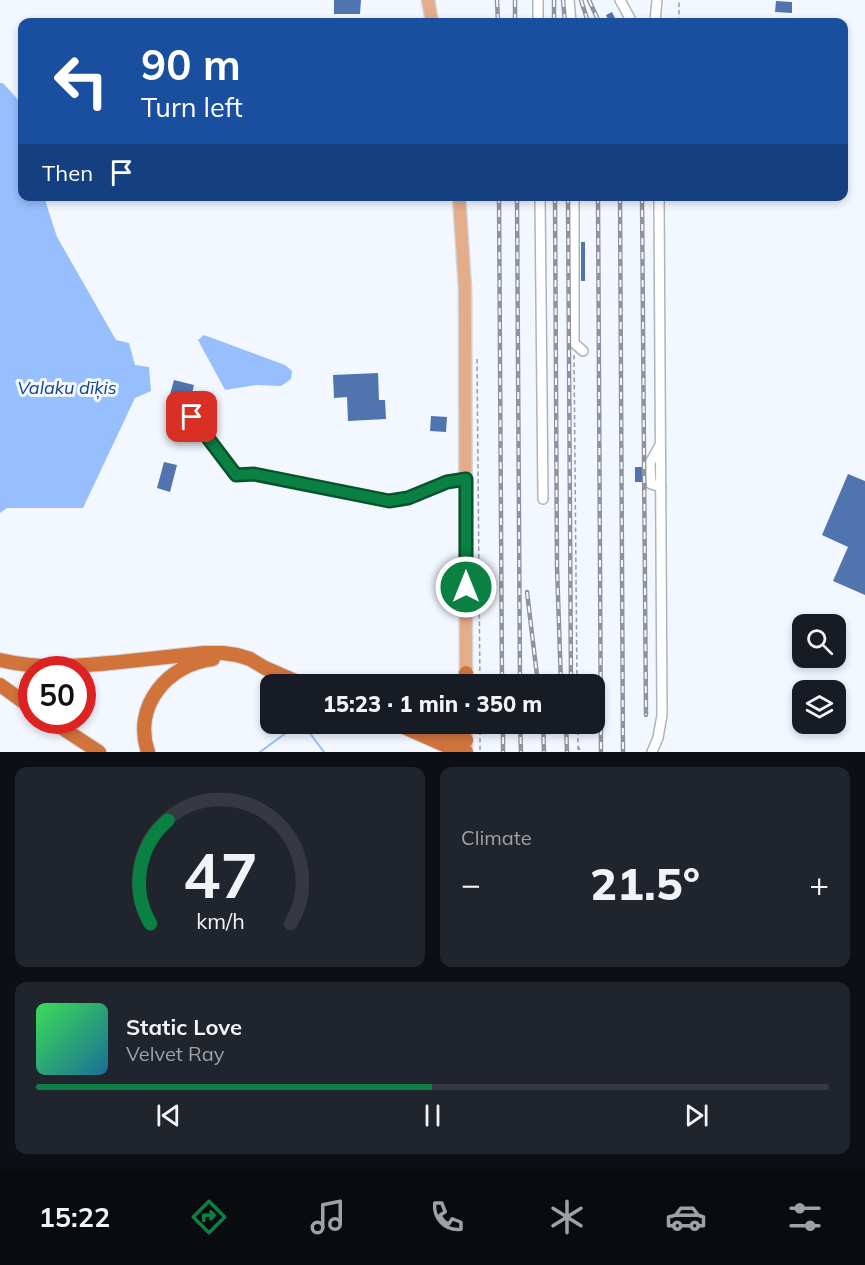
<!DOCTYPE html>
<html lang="en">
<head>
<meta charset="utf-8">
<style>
  body { margin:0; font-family:Mulish,sans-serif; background:#20242c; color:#f1f3f6; height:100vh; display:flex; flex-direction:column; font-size:22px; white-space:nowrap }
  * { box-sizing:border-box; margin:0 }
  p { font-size:20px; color:#9ea1a6 }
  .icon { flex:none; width:33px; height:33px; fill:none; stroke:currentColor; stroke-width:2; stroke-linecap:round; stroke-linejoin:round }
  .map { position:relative; height:752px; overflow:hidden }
  .panel { display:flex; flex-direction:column; gap:15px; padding:15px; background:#0d0f14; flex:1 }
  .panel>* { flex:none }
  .top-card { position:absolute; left:18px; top:18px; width:830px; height:183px; border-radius:12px; box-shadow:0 3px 9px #0003; background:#1a4fa0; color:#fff; overflow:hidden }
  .tools { position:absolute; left:792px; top:614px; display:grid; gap:12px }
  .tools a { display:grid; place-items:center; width:54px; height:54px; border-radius:12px; background:#171b24; box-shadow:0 3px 9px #0003; font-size:30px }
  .speed { position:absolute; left:18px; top:656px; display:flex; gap:12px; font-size:30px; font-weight:700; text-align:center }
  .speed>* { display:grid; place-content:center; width:78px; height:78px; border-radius:50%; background:#171b24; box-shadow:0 3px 9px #0003; line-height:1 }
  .speed .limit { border:9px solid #d22; background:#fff; color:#111 }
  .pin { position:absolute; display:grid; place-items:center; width:51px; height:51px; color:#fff; margin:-26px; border-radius:12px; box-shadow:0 3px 9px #0006 }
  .me { position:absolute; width:66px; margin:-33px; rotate:0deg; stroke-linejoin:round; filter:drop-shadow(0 0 4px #0008) }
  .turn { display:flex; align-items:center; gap:21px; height:126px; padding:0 24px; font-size:27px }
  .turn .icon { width:78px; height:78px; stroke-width:2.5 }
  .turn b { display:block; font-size:42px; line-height:51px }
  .then { display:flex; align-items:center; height:57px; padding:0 24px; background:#0003; gap:12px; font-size:22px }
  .big { font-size:45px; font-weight:800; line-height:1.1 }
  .panel .widget { flex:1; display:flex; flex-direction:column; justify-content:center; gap:9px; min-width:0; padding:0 21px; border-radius:12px; background:#20242c }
  .panel .dial { align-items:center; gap:0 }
  .dial svg { height:156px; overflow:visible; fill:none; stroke:#363941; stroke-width:7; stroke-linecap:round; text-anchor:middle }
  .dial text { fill:#f1f3f6; stroke:none }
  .song { display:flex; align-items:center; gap:18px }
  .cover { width:72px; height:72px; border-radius:9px; background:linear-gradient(135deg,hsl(130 70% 55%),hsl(200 70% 35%)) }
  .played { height:6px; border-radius:3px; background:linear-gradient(90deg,#0b8043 50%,#363941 50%) }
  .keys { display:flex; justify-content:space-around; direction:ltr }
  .heat { display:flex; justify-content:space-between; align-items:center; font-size:33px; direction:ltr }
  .panel .tiles { flex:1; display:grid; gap:15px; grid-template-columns:1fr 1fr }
  .widget:last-child { grid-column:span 2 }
  .trip { position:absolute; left:260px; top:674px; width:345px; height:60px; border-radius:12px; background:#171b24; box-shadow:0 3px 9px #0003; font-weight:800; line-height:60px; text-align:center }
  .dock { display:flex; height:96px; justify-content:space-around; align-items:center; background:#090b0e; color:#9ea1a6 }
  .dock .icon { width:42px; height:42px }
  .dock .on { color:#0b8043 }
  .dock b { font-size:27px; color:#f1f3f6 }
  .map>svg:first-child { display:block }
  .water { fill:#97bffd }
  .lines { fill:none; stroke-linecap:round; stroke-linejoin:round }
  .stream { stroke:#97bffd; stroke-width:2 }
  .building { fill:#5075ae }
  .minor-casing { stroke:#adb4c0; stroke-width:12 }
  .major-casing { stroke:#d5d5d6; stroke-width:15 }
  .highway-casing { stroke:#d5d5d6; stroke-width:16 }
  .path { stroke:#989ba1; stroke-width:1.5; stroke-dasharray:4.5 3; stroke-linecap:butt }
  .minor { stroke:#fff; stroke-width:9 }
  .major { stroke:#e3ac8a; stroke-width:12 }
  .highway { stroke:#d0743c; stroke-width:14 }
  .rail-casing { stroke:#909399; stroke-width:4.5 }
  .rail { stroke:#f3f7ff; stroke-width:2; stroke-dasharray:7; stroke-linecap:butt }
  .route-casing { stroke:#07532c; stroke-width:15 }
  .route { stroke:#0b8043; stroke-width:10 }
  .labels { text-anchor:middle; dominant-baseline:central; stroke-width:6; stroke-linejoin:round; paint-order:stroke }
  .water-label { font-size:18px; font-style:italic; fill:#14438a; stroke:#f3f7ff }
</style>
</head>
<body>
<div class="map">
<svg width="865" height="752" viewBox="0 0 865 752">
  <rect width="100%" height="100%" fill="#f3f7ff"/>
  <path class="water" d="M0 83H3L22 104C23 115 19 122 22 132V196L44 197 57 237 116 340 129 343 135 365 149 367 151 391 135 398 83 508H7L0 513Z
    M204 335 285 365 292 371 291 379 281 386 256 385 225 390 198 340Z"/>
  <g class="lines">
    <path class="stream" d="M260 752 298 724H303L324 752"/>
  </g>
  <path class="building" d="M334 0H361L360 14H334Z
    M776 1 792 2V13L775 12Z
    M612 12 617 22H609L606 15Z
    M581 242H585V281H581Z
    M378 373 379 400H385L386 419 348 421 347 397 334 398 333 375Z
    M174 380 194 385 188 410 167 405Z
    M431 416 447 417 446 432 430 431Z
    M164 462 177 465 170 492 157 488Z
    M635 467H642V482H635Z
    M848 474 865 481V595L833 581 848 547 822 535Z"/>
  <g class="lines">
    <g class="minor-casing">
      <path id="minor" d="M538 0V22
        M569 0 571 22
        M620 0 632 22
        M655 22 657 0
        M540 196 543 499
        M574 196V343L583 351
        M192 417 236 475 254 474 389 501 408 499 447 482 466 479
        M660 445 650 463 651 484 661 487
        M652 752 658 738 662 715 659 196"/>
    </g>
    <g class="major-casing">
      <path id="major" d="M428 0 432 22
        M459 196 465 288 466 683
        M466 723V749"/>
    </g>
    <g class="highway-casing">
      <path id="highway" d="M0 660C42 670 78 666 120 662 148 659 176 656 204 653H223L237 655 250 659 265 668 302 684
        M463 684 466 673
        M0 685 32 708
        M50 720 99 752
        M395 723 458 751 466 752
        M416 730 449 733 466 740
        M148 752C132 706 168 664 213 659"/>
    </g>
    <path class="path" d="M679 22V0
      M574 355 577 684
      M477 359 480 684
      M480 723V752
      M578 723V752
      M578 746 581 752"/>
    <use href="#minor" class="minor"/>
    <use href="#major" class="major"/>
    <use href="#highway" class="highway"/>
    <g class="rail-casing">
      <path id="rail" d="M497 0 498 22
        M515 0V22
        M554 0V22
        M563 0 565 22
        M581 0 588 22
        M589 0 599 22
        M499 196 502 684
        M517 196 520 684
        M555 196 557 567 561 684
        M568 196 571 684
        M598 196 601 752
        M620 196 623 752
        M642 196 646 715
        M527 592 538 684
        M503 723V752
        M520 723 521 752
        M543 723 544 752
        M566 723 567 752"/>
    </g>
    <use href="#rail" class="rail"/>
  </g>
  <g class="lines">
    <g class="route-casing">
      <path id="route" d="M192 417 236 475 254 474 389 501 408 498 447 482 466 479V587"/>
    </g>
    <use href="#route" class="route"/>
  </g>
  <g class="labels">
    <g class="water-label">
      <text x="67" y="387">Valaku dīķis</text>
    </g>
  </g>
</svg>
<div class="tools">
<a><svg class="icon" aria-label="search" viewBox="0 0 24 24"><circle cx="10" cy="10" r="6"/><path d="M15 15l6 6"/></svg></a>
<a><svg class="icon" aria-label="layers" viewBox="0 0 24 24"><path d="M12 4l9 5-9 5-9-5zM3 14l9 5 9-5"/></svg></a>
</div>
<div class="speed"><div class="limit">50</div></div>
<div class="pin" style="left:192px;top:417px;background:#d93025"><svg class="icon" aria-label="arrive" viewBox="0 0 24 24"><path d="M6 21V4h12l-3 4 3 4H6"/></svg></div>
<svg class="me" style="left:466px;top:587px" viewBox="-20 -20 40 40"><circle r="17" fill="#0b8043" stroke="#fff" stroke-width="3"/><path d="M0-11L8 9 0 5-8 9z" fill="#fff"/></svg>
<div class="trip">15:23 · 1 min · 350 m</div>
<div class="top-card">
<div class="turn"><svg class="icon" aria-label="left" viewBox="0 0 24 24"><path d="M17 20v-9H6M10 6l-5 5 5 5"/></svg><div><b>90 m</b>Turn left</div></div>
<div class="then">Then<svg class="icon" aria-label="arrive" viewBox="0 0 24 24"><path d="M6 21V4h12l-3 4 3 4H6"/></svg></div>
</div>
</div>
<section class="panel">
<div class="tiles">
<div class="widget dial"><svg viewBox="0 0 100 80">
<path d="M14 69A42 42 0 1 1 86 69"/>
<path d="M14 69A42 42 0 0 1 23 16" stroke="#0b8043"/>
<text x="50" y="56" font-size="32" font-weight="700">47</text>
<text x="50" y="72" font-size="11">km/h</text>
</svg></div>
<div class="widget"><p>Climate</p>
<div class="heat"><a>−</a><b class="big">21.5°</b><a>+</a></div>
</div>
<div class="widget">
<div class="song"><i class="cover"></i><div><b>Static Love</b><p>Velvet Ray</p></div></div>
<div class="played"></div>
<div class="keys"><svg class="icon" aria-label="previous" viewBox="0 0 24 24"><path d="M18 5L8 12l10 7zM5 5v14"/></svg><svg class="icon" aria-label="pause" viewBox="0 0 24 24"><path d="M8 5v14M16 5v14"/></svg><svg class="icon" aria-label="next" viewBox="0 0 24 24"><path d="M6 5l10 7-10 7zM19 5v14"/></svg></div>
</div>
</div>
</section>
<nav class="dock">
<b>15:22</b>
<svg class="icon on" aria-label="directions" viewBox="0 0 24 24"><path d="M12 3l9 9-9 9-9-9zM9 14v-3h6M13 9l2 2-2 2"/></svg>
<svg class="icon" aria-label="music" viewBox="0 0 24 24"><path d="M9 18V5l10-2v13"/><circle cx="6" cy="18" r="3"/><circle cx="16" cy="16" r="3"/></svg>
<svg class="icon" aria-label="phone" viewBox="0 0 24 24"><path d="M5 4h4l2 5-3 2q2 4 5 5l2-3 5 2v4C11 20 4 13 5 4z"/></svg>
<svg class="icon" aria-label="climate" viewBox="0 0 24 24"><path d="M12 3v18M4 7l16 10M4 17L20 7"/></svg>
<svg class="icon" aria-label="car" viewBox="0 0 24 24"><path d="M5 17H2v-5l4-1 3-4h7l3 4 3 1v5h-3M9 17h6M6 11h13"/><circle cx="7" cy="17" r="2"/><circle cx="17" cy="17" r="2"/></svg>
<svg class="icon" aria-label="filters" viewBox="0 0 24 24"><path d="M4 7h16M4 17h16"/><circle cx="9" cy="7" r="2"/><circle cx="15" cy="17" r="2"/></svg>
</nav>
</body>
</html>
